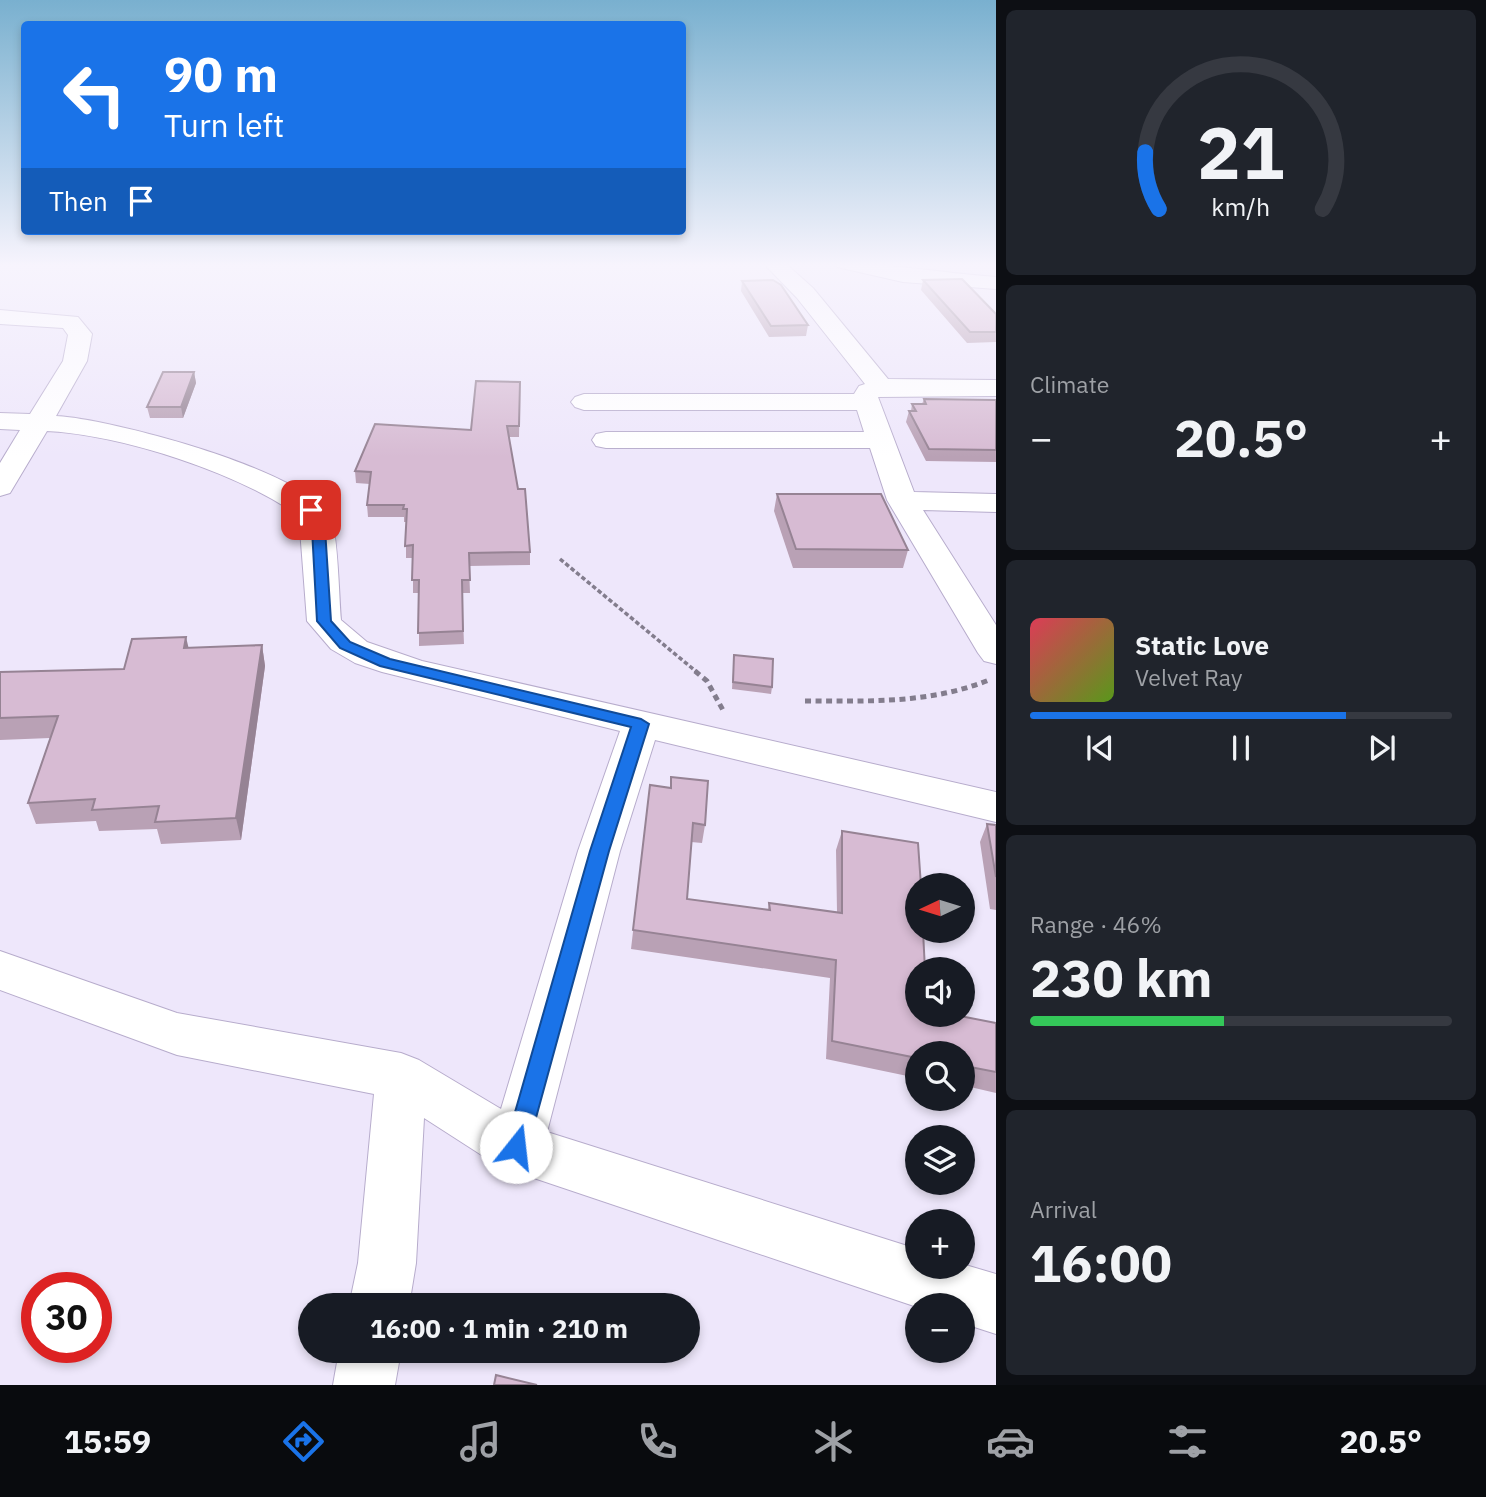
<!DOCTYPE html>
<html lang="en">
<head>
<meta charset="utf-8">
<style>
  body { margin:0; font-family:"IBM Plex Sans",sans-serif; background:#20242c; color:#f1f3f6; height:100vh; display:flex; flex-direction:column; font-size:26px; white-space:nowrap }
  * { box-sizing:border-box; margin:0 }
  p { font-size:23px; color:#9ea1a6 }
  .icon { flex:none; width:38px; height:38px; fill:none; stroke:currentColor; stroke-width:2; stroke-linecap:round; stroke-linejoin:round }
  .map { position:relative; flex:1; overflow:hidden }
  .sheet { display:flex; flex-direction:column; gap:10px; padding:10px; background:#0d0f14; width:490px }
  .sheet>* { flex:none }
  .guide { position:absolute; left:21px; top:21px; width:665px; height:214px; border-radius:7px; box-shadow:0 4px 10px #0003; background:#1a73e8; color:#fff; overflow:hidden }
  .needle { width:46px; rotate:266deg }
  .controls { position:absolute; left:905px; top:873px; display:grid; gap:14px }
  .controls a { display:grid; place-items:center; width:70px; height:70px; border-radius:50%; background:#171b24; box-shadow:0 4px 10px #0003; font-size:35px }
  .speed { position:absolute; left:21px; top:1272px; display:flex; gap:14px; font-size:35px; font-weight:700; text-align:center }
  .speed>* { display:grid; place-content:center; width:91px; height:91px; border-radius:50%; background:#171b24; box-shadow:0 4px 10px #0003; line-height:1 }
  .speed .limit { border:10px solid #d22; background:#fff; color:#111 }
  .pin { position:absolute; display:grid; place-items:center; width:60px; height:60px; color:#fff; margin:-30px; border-radius:14px; box-shadow:0 4px 10px #0006 }
  .me { position:absolute; width:77px; margin:-38px; rotate:16deg; stroke-linejoin:round; filter:drop-shadow(0 0 5px #0008) }
  .turn { display:flex; align-items:center; gap:24px; height:147px; padding:0 28px; font-size:32px }
  .turn .icon { width:91px; height:91px; stroke-width:2.5 }
  .turn b { display:block; font-size:49px; line-height:60px }
  .then { display:flex; align-items:center; height:66px; padding:0 28px; background:#0003; gap:14px; font-size:26px }
  .big { font-size:52px; font-weight:700; line-height:1.1 }
  .sheet .widget { flex:1; display:flex; flex-direction:column; justify-content:center; gap:10px; min-width:0; padding:0 24px; border-radius:10px; background:#20242c }
  .sheet .dial { align-items:center; gap:0 }
  .dial svg { height:182px; overflow:visible; fill:none; stroke:#363941; stroke-width:7; stroke-linecap:round; text-anchor:middle }
  .dial text { fill:#f1f3f6; stroke:none }
  .song { display:flex; align-items:center; gap:21px }
  .cover { width:84px; height:84px; border-radius:10px; background:linear-gradient(135deg,hsl(350 70% 55%),hsl(90 70% 35%)) }
  .played { height:7px; border-radius:4px; background:linear-gradient(90deg,#1a73e8 75%,#363941 75%) }
  .keys { display:flex; justify-content:space-around; direction:ltr }
  .heat { display:flex; justify-content:space-between; align-items:center; font-size:38px; direction:ltr }
  .charge { height:10px; border-radius:5px; background:linear-gradient(90deg,#34c759 46%,#363941 0) }
  .trip { position:absolute; left:298px; top:1293px; width:402px; height:70px; border-radius:35px; background:#171b24; box-shadow:0 4px 10px #0003; font-weight:700; line-height:70px; text-align:center }
  .dock { display:flex; height:112px; justify-content:space-around; align-items:center; background:#090b0e; color:#9ea1a6 }
  .dock .icon { width:49px; height:49px }
  .dock .on { color:#1a73e8 }
  .dock b { font-size:32px; color:#f1f3f6 }
  main { display:flex; flex:1; min-height:0 }
  .map>svg:first-child { display:block }
  .lines { fill:none; stroke-linecap:round; stroke-linejoin:round }
  .street-casing { stroke:#b7accc; stroke-width:2 }
  .path-far1 { stroke:#837d8d; stroke-width:3.5; stroke-dasharray:4.5 2.5; stroke-linecap:butt }
  .path { stroke:#837d8d; stroke-width:5; stroke-dasharray:6 4.5; stroke-linecap:butt }
  .street { fill:#fff; fill-rule:evenodd }
  .wall { fill:#b9a1b5 }
  .shaded-wall { fill:#968394 }
  .building { fill:#d7bbd3; stroke:#968394; stroke-width:2 }
  .route { fill:#1a73e8; stroke:#114b97; stroke-width:2 }
</style>
</head>
<body>
<main>
<div class="map">
<svg width="996" height="1385" viewBox="0 0 996 1385">
  <rect width="100%" height="100%" fill="#eee7fb"/>
  <g class="lines">
    <g class="street-casing">
      <path id="street" d="M763 263H785L813 288 888 379 996 380V396L878 397 914 492 996 494V512L923 510 996 625V664L984 661 978 653 887 500 870 448H606L596 446 592 440 596 434 606 432H864L857 410H584L575 407 571 402 575 397 584 394H854L859 386 865 384 797 298Z
        M834 263C887 263 942 273 996 277V289L903 282 837 267Z
        M0 310 78 317 92 334 87 361 56 416C107 418 311 471 331 519 338 535 339 598 341 620L367 642 422 661 996 792V822L655 740 620 851 547 1132 917 1249V1267H962V1264L996 1274V1334L962 1323V1306L917 1307 516 1172 497 1165 424 1118 416 1263 409 1306H349L358 1263 374 1094 177 1055 0 990V951L177 1013 401 1053 419 1060 501 1109 578 851 620 731 382 672 355 663 331 649 307 621 299 516C237 472 122 435 47 431L10 493 0 496V463L20 430 0 429V413L30 414 63 361 68 335 63 328 0 324Z
        M339 1351H401L395 1385H333Z"/>
    </g>
    <path class="path-far1" d="M560 559 698 673"/>
    <path class="path" d="M695 671 707 681 724 712
      M805 701C868 701 929 704 989 680"/>
    <use href="#street" class="street"/>
  </g>
  <path class="wall" d="M923 280 996 314V342L967 343 921 290Z
    M742 281 808 325 806 336 769 337 741 291Z
    M194 372 196 383 183 418H150L147 407Z
    M520 382 519 437H509L518 489 530 552V565L469 566 470 593H462L464 644 419 646V593H413V558H406V522H404V517H368L367 505 370 484 356 483 355 471 471 430Z
    M924 399 996 400V462L926 461 906 422 909 411H911L912 404H922Z
    M777 494 908 550 903 568H793L774 511Z
    M262 645 265 666 241 840 161 844 157 829 99 831 96 821 36 824 28 803 50 738 0 740V672L124 669 188 648Z
    M734 655 772 687 771 694 732 689Z
    M671 777 705 825 702 843 691 842 687 899 768 910 769 903 837 912 836 850 842 831 917 1015 996 1023V1093L966 1086 962 1093V1054H917V1078L826 1059 830 978 631 949 650 785 670 788Z
    M987 824 996 825V910L990 909 980 842Z
    M940 1099H960L958 1103Z"/>
  <path class="shaded-wall" d="M194 372 196 383 183 418 181 407Z
    M186 637 191 658 184 648Z
    M262 645 265 666 241 840 236 818Z"/>
  <path class="building" d="M962 279 996 314V332H970L923 280Z
    M773 280 781 285 808 325 771 326 742 281Z
    M163 372H194L181 407H147Z
    M476 381 520 382 519 426H507L518 489H525L530 552 469 553 470 580H462L463 631 418 633 419 580H412L413 545 405 546 407 509H403L404 505H367L371 472 355 471 375 424 471 430Z
    M924 399 996 400V450L929 449 909 411H916L912 404H926Z
    M777 494H881L908 550 796 549Z
    M186 637 184 648 262 645 236 818 155 822 159 806 92 810 95 799 28 803 58 716 0 718V672L124 669 132 639Z
    M734 655 773 659 772 687 733 682Z
    M671 777 708 781 705 825 693 823 687 899 770 910 769 903 842 913V831L918 843 921 886H917V931H923L925 970H917V1015H955L996 1023V1072L965 1066 967 1084 962 1083V1054H917V1058L832 1041 836 960 633 930 650 785 671 788Z
    M987 824 996 825V877Z
    M496 1375 537 1385H494Z"/>
  <linearGradient id="sky" x2="0" y2="1"><stop stop-color="#79b0cf"/><stop offset="0.58" stop-color="#f7f4fd"/><stop offset="1" stop-color="#f7f4fd" stop-opacity="0"/></linearGradient>
  <rect width="996" height="457" fill="url(#sky)"/>
  <path class="route" d="M306 507H316L325 529 331 621 350 642 390 659 641 719 649 724 609 851 528 1147 524 1155 516 1158 508 1155 505 1147 590 851 631 727 380 666 340 648 317 621 312 529 304 510Z"/>
</svg>
<div class="controls">
<a><svg class="needle" viewBox="-14 -14 28 28"><path d="M0-13l5 13h-10z" fill="#e53935"/><path d="M0 13l5-13h-10z" fill="#9ea1a6"/></svg></a>
<a><svg class="icon" aria-label="sound" viewBox="0 0 24 24"><path d="M4 9h4l5-4v14l-5-4H4zM17 9q2 3 0 6"/></svg></a>
<a><svg class="icon" aria-label="search" viewBox="0 0 24 24"><circle cx="10" cy="10" r="6"/><path d="M15 15l6 6"/></svg></a>
<a><svg class="icon" aria-label="layers" viewBox="0 0 24 24"><path d="M12 4l9 5-9 5-9-5zM3 14l9 5 9-5"/></svg></a>
<a>+</a>
<a>−</a>
</div>
<div class="speed"><div class="limit">30</div></div>
<div class="pin" style="left:311px;top:510px;background:#d93025"><svg class="icon" aria-label="arrive" viewBox="0 0 24 24"><path d="M6 21V4h12l-3 4 3 4H6"/></svg></div>
<svg class="me" style="left:516px;top:1147px" viewBox="-20 -20 40 40"><circle r="19" fill="#fff"/><path d="M0-13L10 11 0 6-10 11z" fill="#1a73e8"/></svg>
<div class="trip">16:00 · 1 min · 210 m</div>
<div class="guide">
<div class="turn"><svg class="icon" aria-label="left" viewBox="0 0 24 24"><path d="M17 20v-9H6M10 6l-5 5 5 5"/></svg><div><b>90 m</b>Turn left</div></div>
<div class="then">Then<svg class="icon" aria-label="arrive" viewBox="0 0 24 24"><path d="M6 21V4h12l-3 4 3 4H6"/></svg></div>
</div>
</div>
<section class="sheet">
<div class="widget dial"><svg viewBox="0 0 100 80">
<path d="M14 69A42 42 0 1 1 86 69"/>
<path d="M14 69A42 42 0 0 1 8 44" stroke="#1a73e8"/>
<text x="50" y="56" font-size="32" font-weight="700">21</text>
<text x="50" y="72" font-size="11">km/h</text>
</svg></div>
<div class="widget"><p>Climate</p>
<div class="heat"><a>−</a><b class="big">20.5°</b><a>+</a></div>
</div>
<div class="widget">
<div class="song"><i class="cover"></i><div><b>Static Love</b><p>Velvet Ray</p></div></div>
<div class="played"></div>
<div class="keys"><svg class="icon" aria-label="previous" viewBox="0 0 24 24"><path d="M18 5L8 12l10 7zM5 5v14"/></svg><svg class="icon" aria-label="pause" viewBox="0 0 24 24"><path d="M8 5v14M16 5v14"/></svg><svg class="icon" aria-label="next" viewBox="0 0 24 24"><path d="M6 5l10 7-10 7zM19 5v14"/></svg></div>
</div>
<div class="widget"><p>Range · 46%</p><b class="big">230 km</b><div class="charge"></div></div>
<div class="widget"><p>Arrival</p><b class="big">16:00</b></div>
</section>
</main>
<nav class="dock">
<b>15:59</b>
<svg class="icon on" aria-label="directions" viewBox="0 0 24 24"><path d="M12 3l9 9-9 9-9-9zM9 14v-3h6M13 9l2 2-2 2"/></svg>
<svg class="icon" aria-label="music" viewBox="0 0 24 24"><path d="M9 18V5l10-2v13"/><circle cx="6" cy="18" r="3"/><circle cx="16" cy="16" r="3"/></svg>
<svg class="icon" aria-label="phone" viewBox="0 0 24 24"><path d="M5 4h4l2 5-3 2q2 4 5 5l2-3 5 2v4C11 20 4 13 5 4z"/></svg>
<svg class="icon" aria-label="climate" viewBox="0 0 24 24"><path d="M12 3v18M4 7l16 10M4 17L20 7"/></svg>
<svg class="icon" aria-label="car" viewBox="0 0 24 24"><path d="M5 17H2v-5l4-1 3-4h7l3 4 3 1v5h-3M9 17h6M6 11h13"/><circle cx="7" cy="17" r="2"/><circle cx="17" cy="17" r="2"/></svg>
<svg class="icon" aria-label="filters" viewBox="0 0 24 24"><path d="M4 7h16M4 17h16"/><circle cx="9" cy="7" r="2"/><circle cx="15" cy="17" r="2"/></svg>
<b>20.5°</b>
</nav>
</body>
</html>
